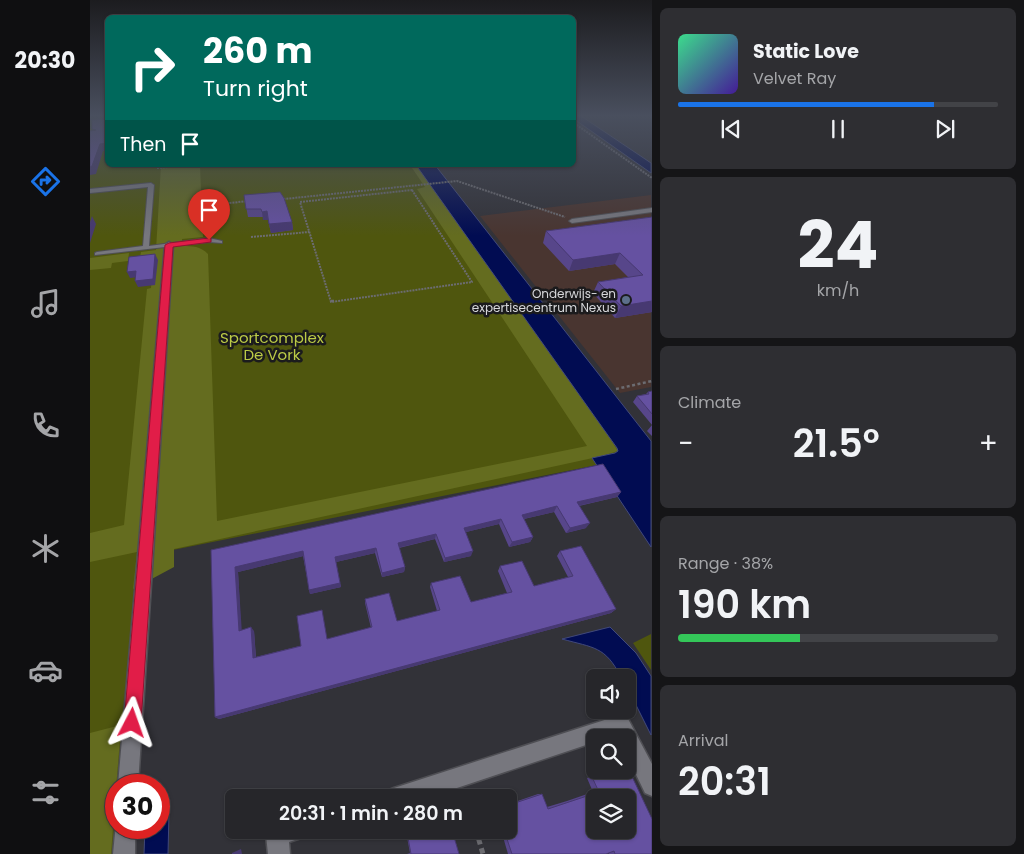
<!DOCTYPE html>
<html lang="en">
<head>
<meta charset="utf-8">
<style>
  body { margin:0; font-family:Poppins,sans-serif; background:#2e2e32; color:#f1f3f6; height:100vh; display:flex; flex-direction:column; font-size:19px; white-space:nowrap }
  * { box-sizing:border-box; margin:0 }
  p { font-size:16px; color:#a4a5a8 }
  .icon { flex:none; width:28px; height:28px; fill:none; stroke:currentColor; stroke-width:2; stroke-linecap:round; stroke-linejoin:round }
  .map { position:relative; flex:1; overflow:hidden }
  .panel { display:flex; flex-direction:column; gap:8px; padding:8px; background:#151517; width:372px }
  .panel>* { flex:none }
  .hud { position:absolute; left:15px; top:15px; width:471px; height:152px; border-radius:8px; box-shadow:0 1px 4px #0004,0 0 0 1px #424347; background:#00695c; color:#fff; overflow:hidden }
  .tools { position:absolute; left:496px; top:669px; display:grid; gap:10px }
  .tools a { display:grid; place-items:center; width:50px; height:50px; border-radius:8px; background:#26262a; box-shadow:0 1px 4px #0004,0 0 0 1px #424347; font-size:25px }
  .speed { position:absolute; left:15px; top:774px; display:flex; gap:10px; font-size:25px; font-weight:700; text-align:center }
  .speed>* { display:grid; place-content:center; width:65px; height:65px; border-radius:50%; background:#26262a; box-shadow:0 1px 4px #0004,0 0 0 1px #424347; line-height:1 }
  .speed .limit { border:8px solid #d22; background:#fff; color:#111 }
  .pin { position:absolute; display:grid; place-items:center; width:42px; height:42px; color:#fff; margin:-51px -21px; border-radius:50% 50% 50% 0; rotate:-45deg; box-shadow:0 0 5px #0007 }
  .pin .icon { rotate:45deg }
  .me { position:absolute; width:55px; margin:-28px; rotate:4deg; stroke-linejoin:round; filter:drop-shadow(0 0 4px #0008) }
  .turn { display:flex; align-items:center; gap:18px; height:105px; padding:0 15px; font-size:22px }
  .turn .icon { width:65px; height:65px; stroke-width:2.5 }
  .turn b { display:block; font-size:35px; line-height:42px }
  .then { display:flex; align-items:center; height:48px; padding:0 15px; background:#0003; gap:10px; font-size:19px }
  .big { font-size:38px; font-weight:600; line-height:1.1 }
  .panel .widget { flex:1; display:flex; flex-direction:column; justify-content:center; gap:8px; min-width:0; padding:0 18px; border-radius:8px; background:#2e2e32 }
  .panel .dial { align-items:center; gap:0 }
  .dial b { font-size:65px; line-height:1 }
  .song { display:flex; align-items:center; gap:15px }
  .cover { width:60px; height:60px; border-radius:8px; background:linear-gradient(135deg,hsl(150 70% 55%),hsl(260 70% 35%)) }
  .played { height:5px; border-radius:2px; background:linear-gradient(90deg,#1a73e8 80%,#424347 80%) }
  .keys { display:flex; justify-content:space-around; direction:ltr }
  .heat { display:flex; justify-content:space-between; align-items:center; font-size:28px; direction:ltr }
  .charge { height:8px; border-radius:4px; background:linear-gradient(90deg,#34c759 38%,#424347 0) }
  .trip { position:absolute; left:135px; top:789px; width:292px; height:50px; border-radius:8px; background:#26262a; box-shadow:0 1px 4px #0004,0 0 0 1px #424347; font-weight:600; line-height:50px; text-align:center }
  main { display:flex; flex:1; min-height:0 }
  .dock { display:flex; flex-direction:column; width:90px; justify-content:space-around; align-items:center; background:#0f0f11; color:#a4a5a8 }
  .dock .icon { width:35px; height:35px }
  .dock .selected { color:#1a73e8 }
  .dock b { font-size:22px; color:#f1f3f6 }
  .map>svg:first-child { display:block }
  .education { fill:#493530 }
  .green { fill:#4f560e }
  .forest { fill:#646c1f }
  .water { fill:#010c52; stroke:#41497b }
  .lines { fill:none; stroke-linecap:round; stroke-linejoin:round }
  .lane-casing { stroke:#4f4f54; stroke-width:2 }
  .street-casing { stroke:#4f4f54; stroke-width:3 }
  .path-far2 { stroke:#6c6c71; stroke-width:2; stroke-dasharray:2 1; stroke-linecap:butt }
  .path-far1 { stroke:#6c6c71; stroke-width:2.5; stroke-dasharray:3 2.5; stroke-linecap:butt }
  .path { stroke:#6c6c71; stroke-width:5; stroke-dasharray:5.5 4; stroke-linecap:butt }
  .lane { fill:#77777e; fill-rule:evenodd }
  .street { fill:#77777e; fill-rule:evenodd }
  .wall { fill:#57468a }
  .shaded-wall { fill:#473971 }
  .building { fill:#6551a1; stroke:#473971; fill-rule:evenodd }
  .route { fill:#e11d48; stroke:#92132f }
  .service-dot { fill:#5c6f8a; stroke:#1b1b1d; stroke-width:2 }
  .labels { text-anchor:middle; dominant-baseline:central; stroke-width:5; stroke-linejoin:round; paint-order:stroke }
  .far-poi-label { font-size:12px; fill:#d6d7da; stroke:#1b1b1d; text-anchor:end }
  .park-label { font-size:15px; fill:#bccb46; stroke:#1b1b1d }
</style>
</head>
<body>
<main>
<nav class="dock">
<b>20:30</b>
<svg class="icon selected" aria-label="directions" viewBox="0 0 24 24"><path d="M12 3l9 9-9 9-9-9zM9 14v-3h6M13 9l2 2-2 2"/></svg>
<svg class="icon" aria-label="music" viewBox="0 0 24 24"><path d="M9 18V5l10-2v13"/><circle cx="6" cy="18" r="3"/><circle cx="16" cy="16" r="3"/></svg>
<svg class="icon" aria-label="phone" viewBox="0 0 24 24"><path d="M5 4h4l2 5-3 2q2 4 5 5l2-3 5 2v4C11 20 4 13 5 4z"/></svg>
<svg class="icon" aria-label="climate" viewBox="0 0 24 24"><path d="M12 3v18M4 7l16 10M4 17L20 7"/></svg>
<svg class="icon" aria-label="car" viewBox="0 0 24 24"><path d="M5 17H2v-5l4-1 3-4h7l3 4 3 1v5h-3M9 17h6M6 11h13"/><circle cx="7" cy="17" r="2"/><circle cx="17" cy="17" r="2"/></svg>
<svg class="icon" aria-label="filters" viewBox="0 0 24 24"><path d="M4 7h16M4 17h16"/><circle cx="9" cy="7" r="2"/><circle cx="15" cy="17" r="2"/></svg>
</nav>
<div class="map">
<svg width="562" height="854" viewBox="0 0 562 854">
  <rect width="100%" height="100%" fill="#323238"/>
  <path class="education" d="M561 195V387L530 393 390 216Z"/>
  <path class="green" d="M17 119 18 165H329L542 458 58 555 41 785H26V828H38L37 854H0V120Z
    M561 634V670L543 643Z"/>
  <path class="forest" d="M71 165H110L113 237 92 239V246C103 246 110 246 118 254L127 521 497 446 327 189 335 187 320 165H326L516 432 528 451 512 456 84 549V567L43 589 47 552 0 562V533L34 525 57 289 61 288 63 261 49 263 51 252 66 250Z
    M39 253 38 261 22 263 21 268 0 270V258Z
    M31 725 21 854H0V733Z"/>
  <path class="water" d="M484 116H491L561 163V173L484 119Z
    M326 165H345L561 441V547L502 458 525 453 528 451 527 448Z
    M520 627 546 653 561 676V735L538 689V678L531 677C515 646 504 648 472 639Z
    M79 812 78 854H54L55 828H69V814Z"/>
  <g class="lines">
    <g class="lane-casing">
      <path id="lane" d="M61 183 64 185 59 246 119 238 132 241V243L119 242 5 255V253L7 252 53 246 58 187 0 193V189Z
        M562 208V212L482 223 479 221 482 219Z"/>
    </g>
    <g class="street-casing">
      <path id="street" d="M79 242 83 245 48 785H28L75 245Z
        M530 715 537 717 562 764V796L555 793 538 758V738H527L525 735 518 738H505V742L337 798H294L297 791 304 788Z
        M26 823V828H45V854H23Z
        M178 830H214L211 838 199 842 200 854H178L176 835Z"/>
    </g>
    <path class="path-far2" d="M484 123 562 178
      M67 168 100 165
      M322 190 382 282 241 302 210 202Z
      M191 197 194 199 367 181 475 217
      M128 221 123 217 122 205 158 201
      M161 237 219 232"/>
    <path class="path-far1" d="M241 301H245
      M526 389 562 381"/>
    <path class="path" d="M386 830 393 854"/>
    <use href="#lane" class="lane"/>
    <use href="#street" class="street"/>
  </g>
  <path class="wall" d="M154 195 202 222 203 230 181 233 178 220H173V217H158Z
    M562 217V312L525 318 503 293 508 282 538 277 525 264 479 271 453 243 456 231Z
    M562 391V425L543 402 547 396 556 394 558 392Z
    M562 425V436L557 431Z
    M531 492 527 497 489 506 496 528 476 533 464 512 434 519 443 537 440 542 419 547 409 524 376 532 381 556 354 562 345 539 309 548 315 567 314 572 292 577 285 553 246 562 251 587 220 594 213 556 148 572 151 630 164 631 166 657 281 628 275 603V599L307 621 347 611 340 587 341 583 381 602 417 593 408 571 410 566 444 586 478 577 467 556 470 551 526 609 521 613 129 719 125 717 121 550Z
    M520 770H538L562 854H519V853L516 854H418L411 830H419V804L448 794H452L457 807 477 801 503 792 497 778Z
    M339 830H362L369 854H317L320 853 317 837Z"/>
  <path class="shaded-wall" d="M18 143V151H13L6 174 0 175V167L10 144Z
    M177 211 178 220H173L172 212Z
    M2 216 6 224 0 243V222Z
    M202 222 203 230 181 233 179 224Z
    M530 253 525 264 479 271 483 260Z
    M65 254 68 260 65 285 48 287 45 281Z
    M46 271 49 277 40 278 37 272Z
    M562 301V312L525 318 531 306Z
    M531 492 527 497 483 507 487 502Z
    M467 506 464 512 429 520 432 515Z
    M411 519 409 524 372 533 374 528Z
    M500 523 496 528 476 533 480 528Z
    M346 534 345 539 307 548 308 543Z
    M443 537 440 542 419 547 422 542Z
    M286 548 285 553 246 562 245 557Z
    M213 551 214 556 148 572 152 634 149 631 145 567Z
    M383 551 381 556 354 562 355 558Z
    M315 567 314 572 292 577V573Z
    M250 583 251 587 220 594 219 590Z
    M526 609 521 613 129 719 125 717Z
    M161 627 164 631 166 661 163 658Z
    M151 849 152 854H142V853Z"/>
  <path class="building" d="M18 119V143L10 144 2 166 0 167V131L6 130 2 129V120Z
    M190 192 194 198 202 222 179 224 177 211 172 212 171 209H156L154 195Z
    M562 217V301L531 306 508 282 553 275 530 253 483 260 456 231Z
    M65 254 63 279 45 281 46 271 37 272 39 257Z
    M562 391V414L547 396 559 394 558 392Z
    M513 464 531 492 487 502 500 523 480 528 467 506 432 515 443 537 422 542 411 519 374 528 383 551 355 558 346 534 308 543 315 567 292 573 286 548 245 557 250 583 219 590 213 551 145 567 149 631 161 627 163 658 211 646 207 616 232 610 237 639 282 627 275 599 299 593 307 621 350 610 341 583 370 576 381 602 422 592 410 566 432 561 444 586 483 576 470 551 491 546 526 609 125 717 121 550Z
    M538 768 562 819V854H525L524 851 516 854H422L414 830H419V805L452 794 458 809 509 792 502 777 524 770H538ZM505 798H538V830H505Z
    M342 830H362L369 854H321L318 838Z"/>
  <linearGradient id="sky" x2="0" y2="1"><stop stop-color="#1c1c1f"/><stop offset="0.49" stop-color="#494f5e"/><stop offset="1" stop-color="#494f5e" stop-opacity="0"/></linearGradient>
  <rect width="562" height="236" fill="url(#sky)"/>
  <path class="route" d="M119 238H121V242L83 247 51 723 48 729 42 731 36 729 34 723 75 245 79 243Z"/>
  <circle class="service-dot" cx="536" cy="300" r="5"/>
  <g class="labels">
    <g class="far-poi-label">
      <text x="526" y="293">Onderwijs- en<tspan x="526" dy="14">expertisecentrum Nexus</tspan></text>
    </g>
    <g class="park-label">
      <text x="182" y="337">Sportcomplex<tspan x="182" dy="17">De Vork</tspan></text>
    </g>
  </g>
</svg>
<div class="tools">
<a><svg class="icon" aria-label="sound" viewBox="0 0 24 24"><path d="M4 9h4l5-4v14l-5-4H4zM17 9q2 3 0 6"/></svg></a>
<a><svg class="icon" aria-label="search" viewBox="0 0 24 24"><circle cx="10" cy="10" r="6"/><path d="M15 15l6 6"/></svg></a>
<a><svg class="icon" aria-label="layers" viewBox="0 0 24 24"><path d="M12 4l9 5-9 5-9-5zM3 14l9 5 9-5"/></svg></a>
</div>
<div class="speed"><div class="limit">30</div></div>
<div class="pin" style="left:119px;top:240px;background:#d93025"><svg class="icon" aria-label="arrive" viewBox="0 0 24 24"><path d="M6 21V4h12l-3 4 3 4H6"/></svg></div>
<svg class="me" style="left:42px;top:723px" viewBox="-20 -20 40 40"><path d="M0-17L14 15 0 8-14 15z" fill="#e11d48" stroke="#fff" stroke-width="4"/></svg>
<div class="trip">20:31 · 1 min · 280 m</div>
<div class="hud">
<div class="turn"><svg class="icon" aria-label="right" viewBox="0 0 24 24"><path d="M7 20v-9h11M14 6l5 5-5 5"/></svg><div><b>260 m</b>Turn right</div></div>
<div class="then">Then<svg class="icon" aria-label="arrive" viewBox="0 0 24 24"><path d="M6 21V4h12l-3 4 3 4H6"/></svg></div>
</div>
</div>
<section class="panel">
<div class="widget">
<div class="song"><i class="cover"></i><div><b>Static Love</b><p>Velvet Ray</p></div></div>
<div class="played"></div>
<div class="keys"><svg class="icon" aria-label="previous" viewBox="0 0 24 24"><path d="M18 5L8 12l10 7zM5 5v14"/></svg><svg class="icon" aria-label="pause" viewBox="0 0 24 24"><path d="M8 5v14M16 5v14"/></svg><svg class="icon" aria-label="next" viewBox="0 0 24 24"><path d="M6 5l10 7-10 7zM19 5v14"/></svg></div>
</div>
<div class="widget dial"><b>24</b><p>km/h</p></div>
<div class="widget"><p>Climate</p>
<div class="heat"><a>−</a><b class="big">21.5°</b><a>+</a></div>
</div>
<div class="widget"><p>Range · 38%</p><b class="big">190 km</b><div class="charge"></div></div>
<div class="widget"><p>Arrival</p><b class="big">20:31</b></div>
</section>
</main>
</body>
</html>
